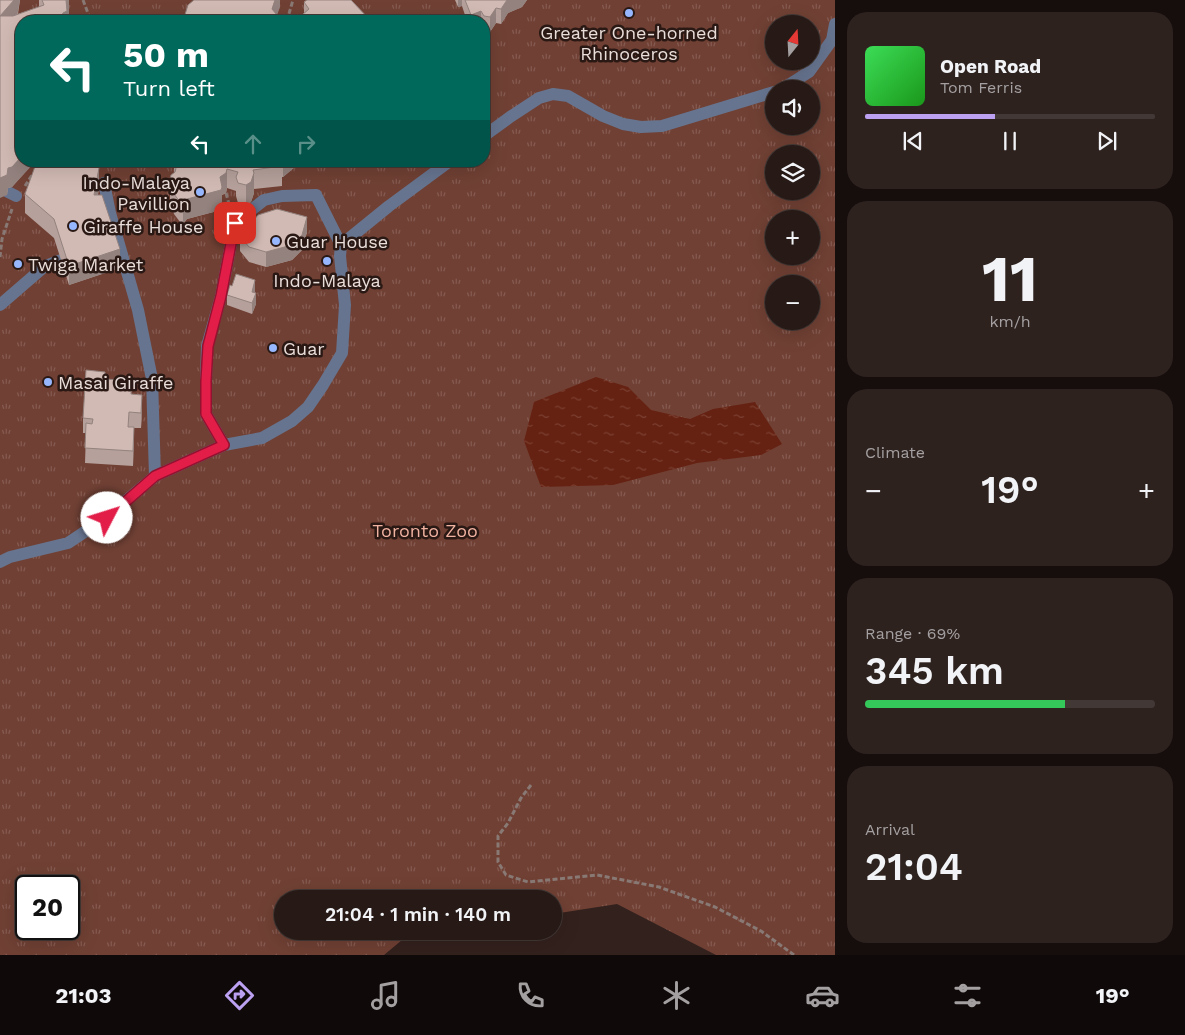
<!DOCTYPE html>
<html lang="en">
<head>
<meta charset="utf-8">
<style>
  body { margin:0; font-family:"Work Sans",sans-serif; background:#2e221f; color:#f1f3f6; height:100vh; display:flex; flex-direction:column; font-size:19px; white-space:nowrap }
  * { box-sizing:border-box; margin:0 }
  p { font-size:16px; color:#a4a0a1 }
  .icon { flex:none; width:28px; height:28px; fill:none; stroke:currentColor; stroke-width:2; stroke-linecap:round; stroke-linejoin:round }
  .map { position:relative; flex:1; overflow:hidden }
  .details { display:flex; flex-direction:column; gap:12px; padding:12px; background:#150e0c; width:350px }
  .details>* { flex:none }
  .guide { position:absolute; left:15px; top:15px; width:475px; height:152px; border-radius:20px; box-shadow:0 5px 20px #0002,0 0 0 1px #423835; background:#00695c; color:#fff; overflow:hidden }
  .needle { width:32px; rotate:18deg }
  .buttons { position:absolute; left:765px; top:15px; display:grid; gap:10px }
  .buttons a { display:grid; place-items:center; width:55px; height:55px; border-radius:50%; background:#261916; box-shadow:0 5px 20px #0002,0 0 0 1px #423835; font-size:25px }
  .speed { position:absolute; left:15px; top:875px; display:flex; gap:10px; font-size:25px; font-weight:700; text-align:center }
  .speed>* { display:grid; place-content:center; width:65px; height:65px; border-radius:50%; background:#261916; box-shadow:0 5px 20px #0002,0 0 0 1px #423835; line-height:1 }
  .speed .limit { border:2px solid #111; border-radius:8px; background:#fff; color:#111 }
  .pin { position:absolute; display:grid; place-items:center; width:42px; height:42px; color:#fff; margin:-21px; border-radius:10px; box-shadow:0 2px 8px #0006 }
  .me { position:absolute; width:55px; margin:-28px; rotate:50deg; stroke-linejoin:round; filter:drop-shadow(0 0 4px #0008) }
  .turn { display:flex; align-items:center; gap:18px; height:105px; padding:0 25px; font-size:22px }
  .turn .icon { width:65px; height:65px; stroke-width:2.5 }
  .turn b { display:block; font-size:35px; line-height:42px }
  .lanes { display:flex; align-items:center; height:48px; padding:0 25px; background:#0003; justify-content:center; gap:25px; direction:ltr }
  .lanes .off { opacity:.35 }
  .big { font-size:38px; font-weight:600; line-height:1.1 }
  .details .card { flex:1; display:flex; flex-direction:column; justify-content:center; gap:8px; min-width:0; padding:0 18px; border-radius:20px; background:#2e221f }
  .details .dial { align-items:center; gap:0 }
  .dial b { font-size:65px; line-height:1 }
  .song { display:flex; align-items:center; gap:15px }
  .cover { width:60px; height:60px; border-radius:8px; background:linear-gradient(135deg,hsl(130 70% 55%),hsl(120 70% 35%)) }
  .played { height:5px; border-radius:2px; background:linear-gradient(90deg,#bca0f2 45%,#423835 45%) }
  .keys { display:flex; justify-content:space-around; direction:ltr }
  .heat { display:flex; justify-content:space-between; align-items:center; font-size:28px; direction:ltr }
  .charge { height:8px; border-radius:4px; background:linear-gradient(90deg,#34c759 69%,#423835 0) }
  .trip { position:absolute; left:274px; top:890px; width:288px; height:50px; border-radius:25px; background:#261916; box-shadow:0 5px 20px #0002,0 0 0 1px #423835; font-weight:600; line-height:50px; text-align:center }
  .dock { display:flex; height:80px; justify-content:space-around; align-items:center; background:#0f0a09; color:#a4a0a1 }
  .dock .icon { width:35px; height:35px }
  .dock .on { color:#bca0f2 }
  .dock b { font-size:22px; color:#f1f3f6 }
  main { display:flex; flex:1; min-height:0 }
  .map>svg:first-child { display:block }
  .park { fill:url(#park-tufts); fill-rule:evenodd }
  .water { fill:url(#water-ripples) }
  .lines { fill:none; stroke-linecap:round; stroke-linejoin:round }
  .path { stroke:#897975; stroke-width:3; stroke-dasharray:5 2.5; stroke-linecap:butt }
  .minor { stroke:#67748f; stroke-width:12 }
  .wall { fill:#b5a09b }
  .shaded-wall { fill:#93827e }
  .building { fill:#d2bab4; stroke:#93827e }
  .route-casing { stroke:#92132f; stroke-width:12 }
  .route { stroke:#e11d48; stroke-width:9 }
  .poi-dot { fill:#96b6fd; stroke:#291813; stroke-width:2 }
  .labels { text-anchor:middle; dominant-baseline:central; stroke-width:5; stroke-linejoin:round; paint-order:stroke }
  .poi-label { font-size:18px; fill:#eadeda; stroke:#291813; text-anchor:start }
  .park-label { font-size:18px; fill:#f1b2a1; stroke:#291813 }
</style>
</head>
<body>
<main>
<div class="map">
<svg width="835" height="955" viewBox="0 0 835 955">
  <defs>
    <pattern id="park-tufts" width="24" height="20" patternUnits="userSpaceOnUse" patternTransform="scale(1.25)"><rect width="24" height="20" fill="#704034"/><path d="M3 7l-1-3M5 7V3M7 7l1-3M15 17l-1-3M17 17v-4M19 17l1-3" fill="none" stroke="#855b51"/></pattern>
    <pattern id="water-ripples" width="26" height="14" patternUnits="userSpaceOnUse" patternTransform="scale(1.25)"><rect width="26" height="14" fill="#652111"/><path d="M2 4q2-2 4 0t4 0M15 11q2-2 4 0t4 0" fill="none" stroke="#7b4133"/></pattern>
  </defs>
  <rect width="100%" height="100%" fill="#33211d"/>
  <path class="park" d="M0 0H835V955H716L617 904 553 914 552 899H282V931H435L408 935 384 955H0ZM21 21H484V161H21ZM774 24H811V61H774ZM774 89H811V126H774ZM774 154H811V191H774ZM774 219H811V256H774ZM774 284H811V321H774ZM26 886H69V929H26Z"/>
  <path class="water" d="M596 377 628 387 651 410 690 419 713 409 755 402 782 444 761 455 697 463 613 485 541 487 524 441 534 402Z"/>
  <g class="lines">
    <path class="path" d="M83 0 91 21
      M289 21 288 17 293 0
      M25 186 32 175
      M226 193 230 208
      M0 257 2 239 12 209
      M531 785 521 798 508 823 498 836V862L506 875 528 882 597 875 659 887 715 907 761 931 794 955"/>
    <path class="minor" d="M782 89 809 72 832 40 835 24
      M484 136 510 117 539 98 553 94 568 96 603 116 623 124 641 127 662 126 774 92
      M104 183 110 213 138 310 152 379 155 476
      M8 192 16 196
      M341 245 389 206 450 161
      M0 305 45 266 61 260
      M0 562 10 557 68 543 107 517 155 476 224 445 262 438 292 421 308 407 323 385 342 353 345 305 340 256 341 245 316 195 282 196 264 200 235 223 221 296 207 346 206 381V414L224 445"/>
  </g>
  <path class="wall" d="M0 0H20L18 14 39 7V0H69V16L67 17V21H21V161H35L12 187 8 188 7 195Z
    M455 0H527L522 7 508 13 501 24 496 23 490 32 484 31V21H467L462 6 458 7Z
    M304 2 371 21H302V15L304 13Z
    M179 161H302L283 177H282V186L254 189V193L251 202 246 205 238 203 236 196V191L227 188 226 193 222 195V206L221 210 187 219 183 224 180 222 174 214 170 199V179L174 173V166Z
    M99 188 98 195 120 268 69 285 54 238 25 213V194Z
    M307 232 302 250 292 260 266 267 249 262 240 251V236Z
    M232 286 255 291 254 293 256 304 252 314 227 305V295Z
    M105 379 132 394 142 410 141 428H134L133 466 85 463 86 433H83V418Z"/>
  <path class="shaded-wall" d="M14 0H20L17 16 0 35V16Z
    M65 0H69V16L67 17V21H56L63 13Z
    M275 0H280V7L275 21 272 9Z
    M458 0H462V6L458 7Z
    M507 0H527L522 7 508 13 501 24V9Z
    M496 8V23L490 32V17Z
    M481 11V21H471V15Z
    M21 157V161H35V162L12 187 8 188 7 195 0 198V178L8 168Z
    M283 161H302L283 177Z
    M99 168V188L94 214V195Z
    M227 169V188L226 193 222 195V206L221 210 187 219 183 224V204L187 199Z
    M254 173V193L251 202 246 205V185Z
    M307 217V232L302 250 292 260 266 267V252Z
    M120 249V268L69 285V266Z
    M255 280V291L252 302V292Z
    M256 293V304L252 314V303Z
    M142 395V410L141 428V413Z
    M134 427V442L133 466V451Z"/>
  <path class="building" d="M0 0H14L0 16Z
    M42 0H66L67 11 63 13 59 20 56 21H21V157L12 167 8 168 7 175 0 178V16H13L44 5Z
    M194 0H275L272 9 282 21H183L188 5Z
    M307 0H351L371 21H308L302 15 309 9 304 2Z
    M465 0H507L501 9 496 8 490 17 484 16 481 11 471 15Z
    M37 161H91L99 168 94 195H102L120 249 69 266 54 219 25 194Z
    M179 161H281L282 166 253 170 254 173 251 182 246 185 238 183 236 177 238 172 227 169 226 173 220 177 222 187 221 190 187 199 183 204 180 202 174 194 170 179 171 175 175 172 176 168 174 166Z
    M277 209 307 217 302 235 292 245 266 252 249 247 240 236 258 215Z
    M236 274 255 280 252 292 256 293 252 303 227 295 230 285 232 286Z
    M86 370 105 372V379L132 381 131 394 142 395 141 413 129 412 128 427H134L133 451 85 448 86 423 92 424 93 419 83 418Z"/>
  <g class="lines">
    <g class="route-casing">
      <path id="route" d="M107 518 155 476 224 445 206 414V381L208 346 221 296 235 223"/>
    </g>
    <use href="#route" class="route"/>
  </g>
  <g class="poi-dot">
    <circle cx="629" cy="13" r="5"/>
    <circle cx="200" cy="192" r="5"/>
    <circle cx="73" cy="226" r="5"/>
    <circle cx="276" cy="241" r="5"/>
    <circle cx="327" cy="261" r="5"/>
    <circle cx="18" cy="264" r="5"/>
    <circle cx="273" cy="348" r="5"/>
    <circle cx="48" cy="382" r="5"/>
  </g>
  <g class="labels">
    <g class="poi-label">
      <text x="629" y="32" text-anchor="middle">Greater One-horned<tspan x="629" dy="21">Rhinoceros</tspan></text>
      <text x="190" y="182" text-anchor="end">Indo-Malaya<tspan x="190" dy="21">Pavillion</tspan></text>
      <text x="83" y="226">Giraffe House</text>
      <text x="286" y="241">Guar House</text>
      <text x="28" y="264">Twiga Market</text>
      <text x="327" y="280" text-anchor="middle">Indo-Malaya</text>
      <text x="283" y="348">Guar</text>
      <text x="58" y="382">Masai Giraffe</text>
    </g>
    <g class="park-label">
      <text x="425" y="530">Toronto Zoo</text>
    </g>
  </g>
</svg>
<div class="buttons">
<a><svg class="needle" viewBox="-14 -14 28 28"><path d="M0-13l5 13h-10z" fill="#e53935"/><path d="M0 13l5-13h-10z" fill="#a4a0a1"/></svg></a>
<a><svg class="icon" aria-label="sound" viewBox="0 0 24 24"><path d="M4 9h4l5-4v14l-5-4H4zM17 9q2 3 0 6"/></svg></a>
<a><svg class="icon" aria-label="layers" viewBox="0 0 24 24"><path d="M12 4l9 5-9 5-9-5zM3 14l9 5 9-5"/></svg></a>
<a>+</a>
<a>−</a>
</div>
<div class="speed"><div class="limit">20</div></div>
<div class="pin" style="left:235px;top:223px;background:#d93025"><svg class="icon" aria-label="arrive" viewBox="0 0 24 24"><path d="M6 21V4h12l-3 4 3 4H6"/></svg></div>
<svg class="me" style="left:107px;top:518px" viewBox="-20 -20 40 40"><circle r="19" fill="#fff"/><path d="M0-13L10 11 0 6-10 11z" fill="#e11d48"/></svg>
<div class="trip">21:04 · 1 min · 140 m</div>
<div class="guide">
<div class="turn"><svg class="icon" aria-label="left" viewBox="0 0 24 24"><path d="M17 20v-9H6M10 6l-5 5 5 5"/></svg><div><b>50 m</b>Turn left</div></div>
<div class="lanes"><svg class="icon" aria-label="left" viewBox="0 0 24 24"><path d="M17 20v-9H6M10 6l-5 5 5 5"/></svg><svg class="icon off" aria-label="ahead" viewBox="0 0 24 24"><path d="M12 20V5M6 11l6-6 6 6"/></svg><svg class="icon off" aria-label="right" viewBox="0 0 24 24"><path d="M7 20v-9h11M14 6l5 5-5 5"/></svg></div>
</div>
</div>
<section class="details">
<div class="card">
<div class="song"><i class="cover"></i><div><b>Open Road</b><p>Tom Ferris</p></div></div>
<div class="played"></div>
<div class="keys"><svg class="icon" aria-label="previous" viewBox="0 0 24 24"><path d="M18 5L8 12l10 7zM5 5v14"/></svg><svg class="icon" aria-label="pause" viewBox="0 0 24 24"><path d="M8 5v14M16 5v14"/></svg><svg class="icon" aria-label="next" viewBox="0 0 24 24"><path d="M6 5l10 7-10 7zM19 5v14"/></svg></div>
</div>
<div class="card dial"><b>11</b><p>km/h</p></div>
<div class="card"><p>Climate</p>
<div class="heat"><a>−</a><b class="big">19°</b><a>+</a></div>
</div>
<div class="card"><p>Range · 69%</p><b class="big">345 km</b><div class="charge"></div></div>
<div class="card"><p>Arrival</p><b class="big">21:04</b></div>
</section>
</main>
<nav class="dock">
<b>21:03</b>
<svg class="icon on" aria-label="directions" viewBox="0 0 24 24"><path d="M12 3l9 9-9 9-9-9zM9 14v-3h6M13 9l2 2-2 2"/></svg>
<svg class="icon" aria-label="music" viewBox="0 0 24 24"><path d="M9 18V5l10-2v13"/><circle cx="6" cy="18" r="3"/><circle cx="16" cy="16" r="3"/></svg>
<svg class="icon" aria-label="phone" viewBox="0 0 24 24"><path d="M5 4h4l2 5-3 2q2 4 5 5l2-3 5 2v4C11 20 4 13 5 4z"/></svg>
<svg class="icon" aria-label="climate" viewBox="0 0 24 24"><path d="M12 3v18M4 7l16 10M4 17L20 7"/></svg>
<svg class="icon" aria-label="car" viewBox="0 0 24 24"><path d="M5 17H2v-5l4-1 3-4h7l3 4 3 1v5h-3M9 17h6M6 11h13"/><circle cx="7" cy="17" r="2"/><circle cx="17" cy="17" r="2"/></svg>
<svg class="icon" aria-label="filters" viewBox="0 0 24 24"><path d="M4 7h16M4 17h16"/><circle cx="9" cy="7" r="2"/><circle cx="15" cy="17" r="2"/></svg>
<b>19°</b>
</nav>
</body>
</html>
